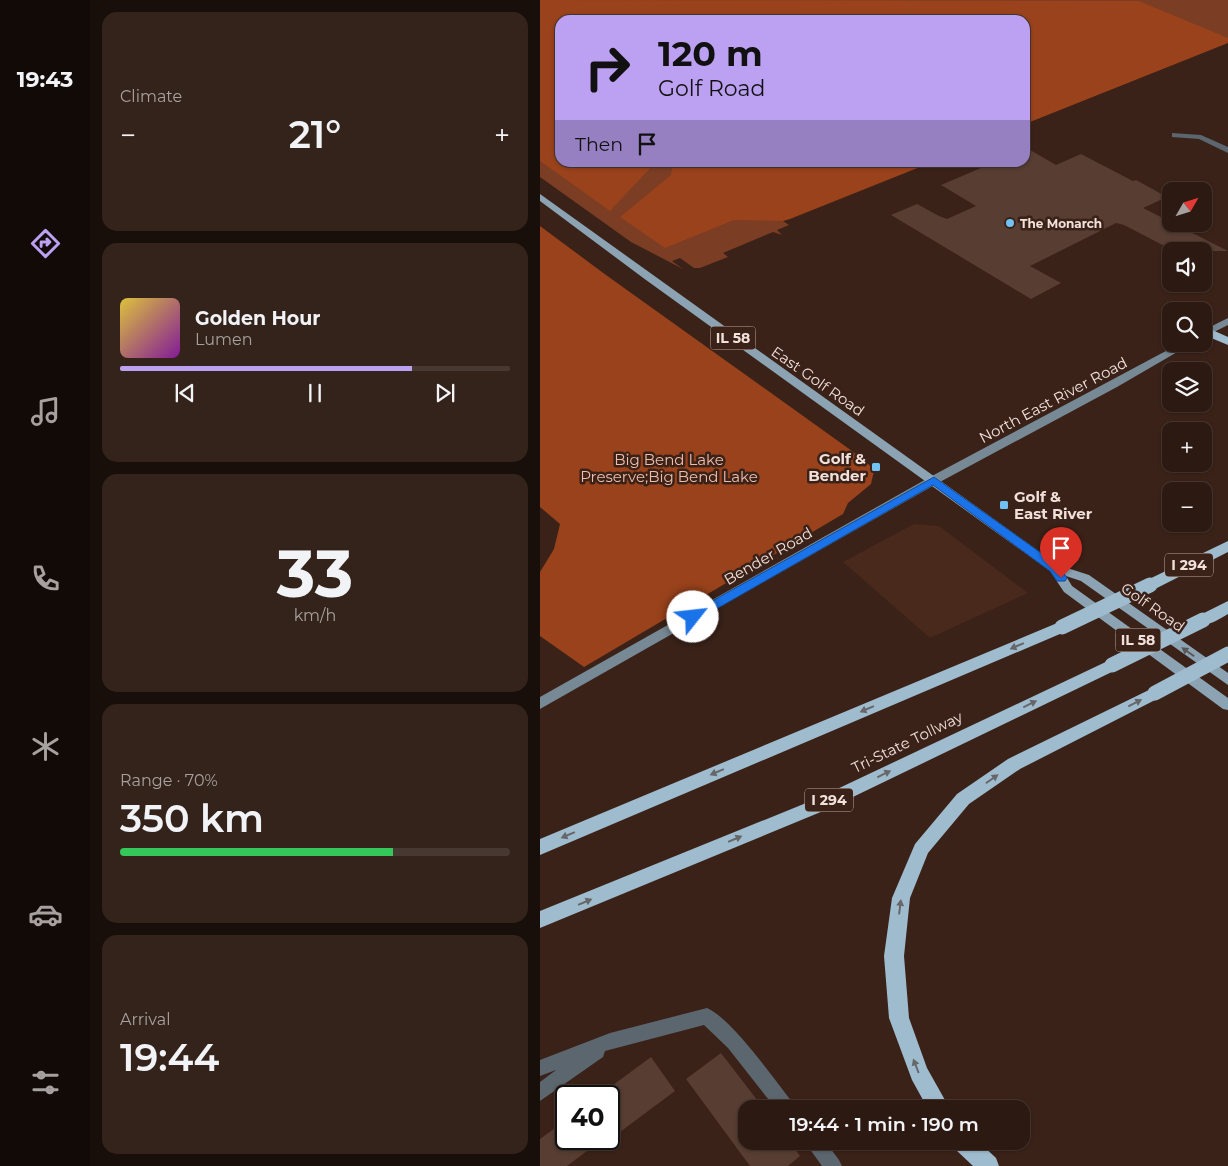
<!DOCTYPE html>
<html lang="en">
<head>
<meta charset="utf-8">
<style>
  body { margin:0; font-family:Montserrat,sans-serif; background:#34231b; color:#f1f3f6; height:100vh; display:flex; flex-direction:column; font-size:19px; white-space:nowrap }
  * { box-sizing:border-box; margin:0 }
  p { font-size:16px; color:#a6a19f }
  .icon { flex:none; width:28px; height:28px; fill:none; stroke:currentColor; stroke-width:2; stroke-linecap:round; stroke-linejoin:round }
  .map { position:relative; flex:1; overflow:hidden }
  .details { display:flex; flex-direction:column; gap:12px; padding:12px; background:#180e0a; width:450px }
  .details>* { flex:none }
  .top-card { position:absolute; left:15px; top:15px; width:475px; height:152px; border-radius:15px; box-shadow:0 1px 4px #0004,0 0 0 1px #483832; background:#bca0f2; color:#111; overflow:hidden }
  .needle { width:32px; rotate:51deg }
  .controls { position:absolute; left:622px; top:182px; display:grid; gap:10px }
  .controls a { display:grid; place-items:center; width:50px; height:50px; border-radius:10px; background:#2c1a12; box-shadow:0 1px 4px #0004,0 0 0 1px #483832; font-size:25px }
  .speed { position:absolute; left:15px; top:1085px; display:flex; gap:10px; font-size:25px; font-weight:700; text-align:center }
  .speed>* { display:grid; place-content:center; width:65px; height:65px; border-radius:50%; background:#2c1a12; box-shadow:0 1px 4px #0004,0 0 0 1px #483832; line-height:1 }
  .speed .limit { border:2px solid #111; border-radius:8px; background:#fff; color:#111 }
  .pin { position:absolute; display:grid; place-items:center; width:42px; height:42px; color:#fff; margin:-51px -21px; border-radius:50% 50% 50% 0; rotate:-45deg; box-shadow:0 0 5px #0007 }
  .pin .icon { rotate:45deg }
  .me { position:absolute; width:55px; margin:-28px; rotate:61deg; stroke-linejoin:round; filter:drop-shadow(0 0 4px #0008) }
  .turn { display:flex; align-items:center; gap:18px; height:105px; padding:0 20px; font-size:22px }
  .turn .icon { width:65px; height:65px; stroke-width:2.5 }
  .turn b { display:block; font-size:35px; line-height:42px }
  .then { display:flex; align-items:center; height:48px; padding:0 20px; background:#0003; gap:10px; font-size:19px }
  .big { font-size:38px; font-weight:600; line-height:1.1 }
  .details .widget { flex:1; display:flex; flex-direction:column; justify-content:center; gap:8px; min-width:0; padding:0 18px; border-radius:15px; background:#34231b }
  .details .dial { align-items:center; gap:0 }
  .dial b { font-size:65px; line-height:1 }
  .song { display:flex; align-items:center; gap:15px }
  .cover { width:60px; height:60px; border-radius:8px; background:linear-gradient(135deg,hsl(50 70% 55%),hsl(290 70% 35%)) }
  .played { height:5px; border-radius:2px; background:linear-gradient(90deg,#bca0f2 75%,#483832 75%) }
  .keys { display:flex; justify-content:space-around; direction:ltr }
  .heat { display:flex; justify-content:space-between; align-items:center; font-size:28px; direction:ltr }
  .charge { height:8px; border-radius:4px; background:linear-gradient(90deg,#34c759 70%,#483832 0) }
  .trip { position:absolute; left:198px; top:1100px; width:292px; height:50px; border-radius:15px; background:#2c1a12; box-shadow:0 1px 4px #0004,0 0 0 1px #483832; font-weight:600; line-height:50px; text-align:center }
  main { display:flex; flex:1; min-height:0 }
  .tab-bar { display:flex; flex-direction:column; width:90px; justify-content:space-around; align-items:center; background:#120a07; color:#a6a19f }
  .tab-bar .icon { width:35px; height:35px }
  .tab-bar .current { color:#bca0f2 }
  .tab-bar b { font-size:22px; color:#f1f3f6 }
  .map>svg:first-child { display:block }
  .built { fill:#48291c }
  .green { fill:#7b3d23 }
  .forest { fill:#99421b }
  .building { fill:#573d32 }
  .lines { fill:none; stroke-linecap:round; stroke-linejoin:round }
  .street { fill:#5b666e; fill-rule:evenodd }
  .secondary { fill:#778995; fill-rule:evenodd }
  .primary { fill:#8ca3b3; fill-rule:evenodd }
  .highway { fill:#9fbccf; fill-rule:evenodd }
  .highway-bridge { stroke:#9fbccf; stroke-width:15 }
  .oneway { fill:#67676a }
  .oneway2 { fill:#5b5656 }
  .route { fill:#1a73e8; stroke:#114b97 }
  .poi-dot { fill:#70c2f4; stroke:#3a2218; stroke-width:2 }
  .labels { text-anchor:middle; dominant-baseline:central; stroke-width:5; stroke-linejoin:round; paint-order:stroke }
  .far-poi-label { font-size:12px; font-weight:bold; fill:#f2e1db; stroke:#3a2218; text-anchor:start }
  .shield { fill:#3a2218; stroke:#bba8a0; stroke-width:1 }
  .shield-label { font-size:14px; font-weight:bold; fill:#f2e1db }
  .street-label { font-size:15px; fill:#f2e1db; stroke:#3a2218 }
  .poi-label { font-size:15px; font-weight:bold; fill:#f2e1db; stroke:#3a2218; text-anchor:end }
  .park-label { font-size:15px; fill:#efbdaa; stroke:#3a2218 }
</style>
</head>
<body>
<main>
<nav class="tab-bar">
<b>19:43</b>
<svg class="icon current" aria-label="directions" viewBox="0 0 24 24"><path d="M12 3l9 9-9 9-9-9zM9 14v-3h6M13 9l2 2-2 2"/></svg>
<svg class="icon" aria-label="music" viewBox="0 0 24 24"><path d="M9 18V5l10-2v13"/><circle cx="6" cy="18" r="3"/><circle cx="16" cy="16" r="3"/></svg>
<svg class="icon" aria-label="phone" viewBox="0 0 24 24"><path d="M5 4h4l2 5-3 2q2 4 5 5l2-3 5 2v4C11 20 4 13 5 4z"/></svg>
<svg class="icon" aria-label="climate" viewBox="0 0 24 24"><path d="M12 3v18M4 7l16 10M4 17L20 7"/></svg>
<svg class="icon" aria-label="car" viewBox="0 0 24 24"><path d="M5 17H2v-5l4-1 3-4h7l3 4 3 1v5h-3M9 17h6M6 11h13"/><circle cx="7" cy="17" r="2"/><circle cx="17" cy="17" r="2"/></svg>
<svg class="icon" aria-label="filters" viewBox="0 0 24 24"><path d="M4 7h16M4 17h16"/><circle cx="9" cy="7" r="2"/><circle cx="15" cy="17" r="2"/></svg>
</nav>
<section class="details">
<div class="widget"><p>Climate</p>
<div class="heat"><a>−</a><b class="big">21°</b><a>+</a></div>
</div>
<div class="widget">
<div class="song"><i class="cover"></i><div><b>Golden Hour</b><p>Lumen</p></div></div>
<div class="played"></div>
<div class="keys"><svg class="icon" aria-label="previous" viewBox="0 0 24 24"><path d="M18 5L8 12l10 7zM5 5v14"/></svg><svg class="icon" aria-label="pause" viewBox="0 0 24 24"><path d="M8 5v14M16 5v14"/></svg><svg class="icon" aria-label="next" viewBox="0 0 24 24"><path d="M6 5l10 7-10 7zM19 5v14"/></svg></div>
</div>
<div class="widget dial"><b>33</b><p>km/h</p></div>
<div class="widget"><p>Range · 70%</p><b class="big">350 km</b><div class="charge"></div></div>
<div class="widget"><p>Arrival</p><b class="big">19:44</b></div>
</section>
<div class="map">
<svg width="688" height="1166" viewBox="0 0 688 1166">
  <rect width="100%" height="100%" fill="#3a2218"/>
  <path class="built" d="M374 524 399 526 488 593 390 638 303 562Z"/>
  <path class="green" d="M0 0H688V40L485 20H20V162L380 163 236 220 243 221 249 225 237 230 242 235 233 232 183 253 188 257 160 268H154L140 258 132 261 143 269 91 242 0 177Z"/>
  <path class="forest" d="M0 0 599 1 688 38V43L485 124V20H20V162L115 163 70 211 0 161Z
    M133 163V162L390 163 250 219 243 221 194 220 125 248 80 217 131 175Z
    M0 226 66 275 326 461 334 471 331 484 308 503 303 514 44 667 0 636V572L14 549 20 524 0 507Z"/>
  <path class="building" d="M485 147 516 165 541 154 593 181 596 180 627 197 603 208 688 251H634L584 225 576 223 490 266 521 283 491 299 351 215 377 204 399 216 407 219 436 206 401 185 455 162H485Z
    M181 1053 224 1109H206V1141H249L260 1156 248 1166H210L146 1079Z
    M111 1057 135 1091 76 1135 69 1123V1088Z
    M26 1120V1139H63L27 1166H0V1139Z"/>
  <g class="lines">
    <path class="street" d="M632 133 661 135 688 147V153L659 139 632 137Z
      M167 1008C191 1018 235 1080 253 1103L256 1109H236L188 1048 164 1025 65 1051 63 1057 0 1101V1082L16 1070 0 1076V1060L70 1033Z
      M264 1141H285L299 1160 302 1166H282Z"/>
    <path class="secondary" d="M688 318V325L664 337V330Z
      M639 344H651L577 387 398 483 0 709V697L390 477Z"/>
    <path class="primary" d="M0 194 518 565 549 575 688 673V685L541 581 526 576 532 586 688 698V710L683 709 524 592 510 571 106 280 0 201Z"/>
    <path class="highway" d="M664 329H670L688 337V345L664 335Z
      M688 541V552L615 589 610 590 605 589 602 585 605 581Z
      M688 601V614C679 619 668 627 658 624L655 620 658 616Z
      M522 621 527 623 530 627 527 631 0 855V839Z
      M572 659 578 661 580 665 578 669 288 809 0 928V911L276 799Z
      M615 687 621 689 623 693 621 697 480 769 429 804 388 853 370 898 364 956 369 1018 387 1068 410 1109H388L372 1080 349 1018 344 956 352 898 375 844 417 794 468 759Z
      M412 1141H438L456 1158 459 1166H433L415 1149Z"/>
    <path class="highway-bridge" d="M522 627 610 585
      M572 665 663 620
      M615 693 688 654"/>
  </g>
  <defs><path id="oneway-solid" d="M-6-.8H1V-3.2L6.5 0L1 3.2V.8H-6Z" transform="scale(1.25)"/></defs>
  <g class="oneway">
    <use href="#oneway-solid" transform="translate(477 646) rotate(157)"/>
    <use href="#oneway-solid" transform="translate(595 703) rotate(-27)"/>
    <use href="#oneway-solid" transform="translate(490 704) rotate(-26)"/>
    <use href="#oneway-solid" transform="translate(327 709) rotate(157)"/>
    <use href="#oneway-solid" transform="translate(177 772) rotate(157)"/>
    <use href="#oneway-solid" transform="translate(344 774) rotate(-26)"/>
    <use href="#oneway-solid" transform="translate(452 779) rotate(-35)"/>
    <use href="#oneway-solid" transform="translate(28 835) rotate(157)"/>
    <use href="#oneway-solid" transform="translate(195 839) rotate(-23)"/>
    <use href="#oneway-solid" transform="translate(45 902) rotate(-23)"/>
    <use href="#oneway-solid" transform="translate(360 907) rotate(-83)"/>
    <use href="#oneway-solid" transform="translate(376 1066) rotate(-111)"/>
  </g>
  <use class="oneway2" href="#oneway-solid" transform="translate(648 652) rotate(-145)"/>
  <path class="route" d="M394 477 518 565 527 578 525 581H517L510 571 393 485 157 620H149L147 617 149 614Z"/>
  <g class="poi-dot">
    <circle cx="470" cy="223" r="5"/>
    <rect x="331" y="462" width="10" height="10" rx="2.5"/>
    <rect x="459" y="500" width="10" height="10" rx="2.5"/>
  </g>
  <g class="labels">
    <g class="far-poi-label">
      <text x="480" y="223">The Monarch</text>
    </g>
    <g class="shield">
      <rect x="170.5" y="326.5" width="45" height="23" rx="4"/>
      <rect x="625" y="553.5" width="48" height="23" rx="4"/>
      <rect x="575.5" y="628.5" width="45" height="23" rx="4"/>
      <rect x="265" y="788.5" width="48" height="23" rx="4"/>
    </g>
    <g class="shield-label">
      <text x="193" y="338">IL 58</text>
      <text x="649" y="565">I 294</text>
      <text x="598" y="640">IL 58</text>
      <text x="289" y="800">I 294</text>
    </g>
    <g class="street-label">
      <text transform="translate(278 381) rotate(35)">East Golf Road</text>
      <text transform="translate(513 400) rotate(-28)">North East River Road</text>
      <text transform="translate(228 556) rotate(-30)">Bender Road</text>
      <text transform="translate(613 607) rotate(35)">Golf Road</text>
      <text transform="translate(367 742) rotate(-26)">Tri-State Tollway</text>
    </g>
    <g class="poi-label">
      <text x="326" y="458">Golf &amp;<tspan x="326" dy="17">Bender</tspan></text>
      <text x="474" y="496" text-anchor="start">Golf &amp;<tspan x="474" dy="17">East River</tspan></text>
    </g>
    <g class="park-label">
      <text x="129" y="459">Big Bend Lake<tspan x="129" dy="17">Preserve;Big Bend Lake</tspan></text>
    </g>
  </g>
</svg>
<div class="controls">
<a><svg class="needle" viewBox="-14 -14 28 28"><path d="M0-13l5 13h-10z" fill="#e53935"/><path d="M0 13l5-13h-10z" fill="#a6a19f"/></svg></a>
<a><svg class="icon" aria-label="sound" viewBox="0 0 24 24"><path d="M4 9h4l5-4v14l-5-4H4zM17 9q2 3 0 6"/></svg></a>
<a><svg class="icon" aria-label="search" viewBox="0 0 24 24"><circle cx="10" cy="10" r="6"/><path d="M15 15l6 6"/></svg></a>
<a><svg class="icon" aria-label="layers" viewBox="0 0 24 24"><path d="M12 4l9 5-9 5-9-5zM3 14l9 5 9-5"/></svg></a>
<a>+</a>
<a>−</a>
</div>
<div class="speed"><div class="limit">40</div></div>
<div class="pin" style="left:521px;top:578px;background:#d93025"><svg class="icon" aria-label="arrive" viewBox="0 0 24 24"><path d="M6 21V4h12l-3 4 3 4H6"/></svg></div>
<svg class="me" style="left:153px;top:617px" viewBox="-20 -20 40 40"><circle r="19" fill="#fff"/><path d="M0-13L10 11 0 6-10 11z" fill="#1a73e8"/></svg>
<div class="trip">19:44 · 1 min · 190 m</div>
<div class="top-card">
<div class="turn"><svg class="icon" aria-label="right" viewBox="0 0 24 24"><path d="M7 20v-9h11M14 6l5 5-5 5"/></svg><div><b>120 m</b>Golf Road</div></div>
<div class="then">Then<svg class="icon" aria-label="arrive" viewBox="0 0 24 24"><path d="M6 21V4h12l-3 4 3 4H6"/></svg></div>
</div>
</div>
</main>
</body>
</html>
